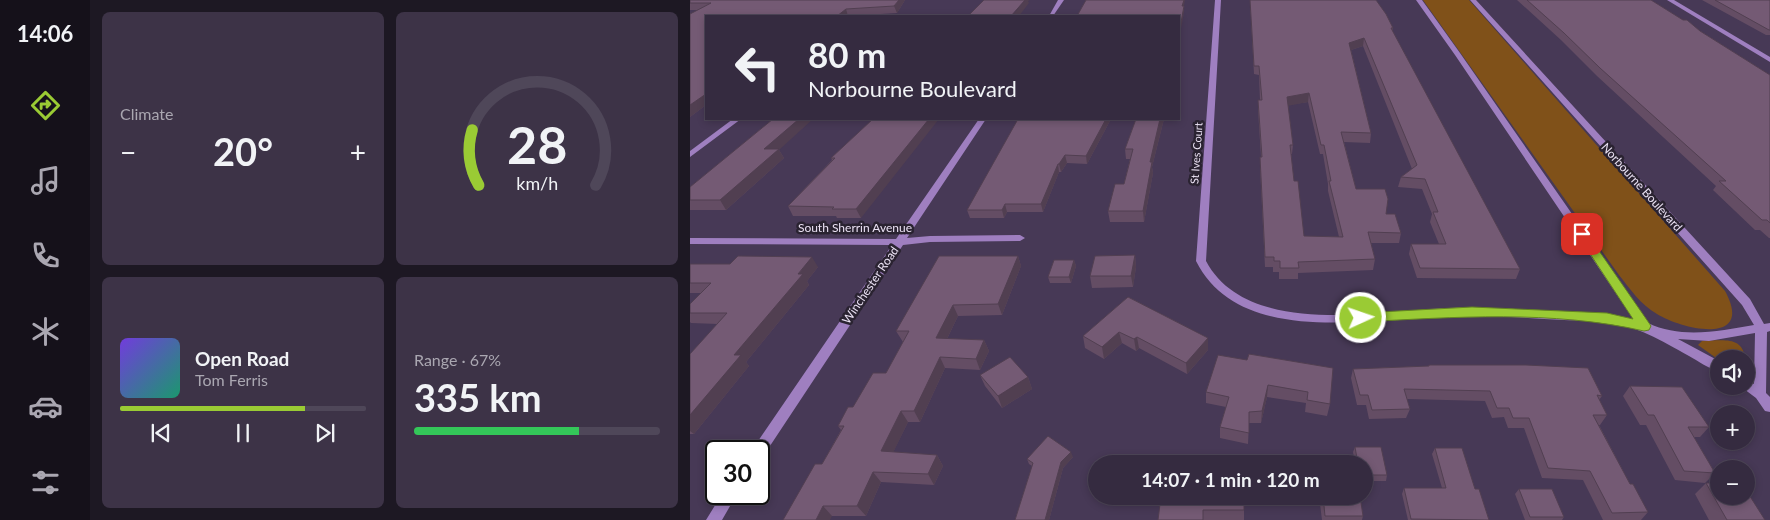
<!DOCTYPE html>
<html lang="en">
<head>
<meta charset="utf-8">
<style>
  body { margin:0; font-family:Lato,sans-serif; background:#3d3347; color:#f1f3f6; height:100vh; display:flex; flex-direction:column; font-size:19px; white-space:nowrap }
  * { box-sizing:border-box; margin:0 }
  p { font-size:16px; color:#aaa7b1 }
  .icon { flex:none; width:28px; height:28px; fill:none; stroke:currentColor; stroke-width:2; stroke-linecap:round; stroke-linejoin:round }
  .map { position:relative; flex:1; overflow:hidden }
  .panel { display:flex; flex-direction:column; gap:12px; padding:12px; background:#1d1823; width:600px }
  .panel>* { flex:none }
  .guide { position:absolute; left:15px; top:15px; width:475px; height:105px; border-radius:0px; box-shadow:0 2px 8px #0003,0 0 0 1px #4f4759; background:#352b40; color:#f1f3f6; overflow:hidden }
  .controls { position:absolute; left:1020px; top:350px; display:grid; gap:10px }
  .controls a { display:grid; place-items:center; width:45px; height:45px; border-radius:50%; background:#352b40; box-shadow:0 2px 8px #0003,0 0 0 1px #4f4759; font-size:25px }
  .speed { position:absolute; left:15px; top:440px; display:flex; gap:10px; font-size:25px; font-weight:700; text-align:center }
  .speed>* { display:grid; place-content:center; width:65px; height:65px; border-radius:50%; background:#352b40; box-shadow:0 2px 8px #0003,0 0 0 1px #4f4759; line-height:1 }
  .speed .limit { border:2px solid #111; border-radius:8px; background:#fff; color:#111 }
  .pin { position:absolute; display:grid; place-items:center; width:42px; height:42px; color:#fff; margin:-21px; border-radius:10px; box-shadow:0 2px 8px #0006 }
  .me { position:absolute; width:55px; margin:-28px; rotate:87deg; stroke-linejoin:round; filter:drop-shadow(0 0 4px #0008) }
  .turn { display:flex; align-items:center; gap:18px; height:105px; padding:0 20px; font-size:22px }
  .turn .icon { width:65px; height:65px; stroke-width:2.5 }
  .turn b { display:block; font-size:35px; line-height:42px }
  .big { font-size:38px; font-weight:700; line-height:1.1 }
  .panel .widget { flex:1; display:flex; flex-direction:column; justify-content:center; gap:8px; min-width:0; padding:0 18px; border-radius:8px; background:#3d3347 }
  .panel .dial { align-items:center; gap:0 }
  .dial svg { height:130px; overflow:visible; fill:none; stroke:#4f4759; stroke-width:7; stroke-linecap:round; text-anchor:middle }
  .dial text { fill:#f1f3f6; stroke:none }
  .song { display:flex; align-items:center; gap:15px }
  .cover { width:60px; height:60px; border-radius:8px; background:linear-gradient(135deg,hsl(260 70% 55%),hsl(160 70% 35%)) }
  .played { height:5px; border-radius:2px; background:linear-gradient(90deg,#9acb34 75%,#4f4759 75%) }
  .keys { display:flex; justify-content:space-around; direction:ltr }
  .heat { display:flex; justify-content:space-between; align-items:center; font-size:28px; direction:ltr }
  .charge { height:8px; border-radius:4px; background:linear-gradient(90deg,#34c759 67%,#4f4759 0) }
  .panel .tiles { flex:1; display:grid; gap:12px; grid-template-columns:repeat(2,1fr) }
  .trip { position:absolute; left:398px; top:455px; width:285px; height:50px; border-radius:25px; background:#352b40; box-shadow:0 2px 8px #0003,0 0 0 1px #4f4759; font-weight:700; line-height:50px; text-align:center }
  main { display:flex; flex:1; min-height:0 }
  .menu { display:flex; flex-direction:column; width:90px; justify-content:space-around; align-items:center; background:#15111a; color:#aaa7b1 }
  .menu .icon { width:35px; height:35px }
  .menu .current { color:#9acb34 }
  .menu b { font-size:22px; color:#f1f3f6 }
  .map>svg:first-child { display:block }
  .green { fill:#805119 }
  .lines { fill:none; stroke-linecap:round; stroke-linejoin:round }
  .minor { fill:#9f7fc0; fill-rule:evenodd }
  .wall { fill:#644d64; fill-rule:evenodd }
  .shaded-wall { fill:#513f51 }
  .building { fill:#745a74; stroke:#513f51; fill-rule:evenodd }
  .route { fill:#9acb34; stroke:#648422 }
  .labels { text-anchor:middle; dominant-baseline:central; stroke-width:5; stroke-linejoin:round; paint-order:stroke }
  .far-street-label { font-size:11px; fill:#eae1f3; stroke:#2a2331 }
  .street-label { font-size:12px; fill:#eae1f3; stroke:#2a2331 }
</style>
</head>
<body>
<main>
<nav class="menu">
<b>14:06</b>
<svg class="icon current" aria-label="directions" viewBox="0 0 24 24"><path d="M12 3l9 9-9 9-9-9zM9 14v-3h6M13 9l2 2-2 2"/></svg>
<svg class="icon" aria-label="music" viewBox="0 0 24 24"><path d="M9 18V5l10-2v13"/><circle cx="6" cy="18" r="3"/><circle cx="16" cy="16" r="3"/></svg>
<svg class="icon" aria-label="phone" viewBox="0 0 24 24"><path d="M5 4h4l2 5-3 2q2 4 5 5l2-3 5 2v4C11 20 4 13 5 4z"/></svg>
<svg class="icon" aria-label="climate" viewBox="0 0 24 24"><path d="M12 3v18M4 7l16 10M4 17L20 7"/></svg>
<svg class="icon" aria-label="car" viewBox="0 0 24 24"><path d="M5 17H2v-5l4-1 3-4h7l3 4 3 1v5h-3M9 17h6M6 11h13"/><circle cx="7" cy="17" r="2"/><circle cx="17" cy="17" r="2"/></svg>
<svg class="icon" aria-label="filters" viewBox="0 0 24 24"><path d="M4 7h16M4 17h16"/><circle cx="9" cy="7" r="2"/><circle cx="15" cy="17" r="2"/></svg>
</nav>
<section class="panel">
<div class="tiles">
<div class="widget"><p>Climate</p>
<div class="heat"><a>−</a><b class="big">20°</b><a>+</a></div>
</div>
<div class="widget dial"><svg viewBox="0 0 100 80">
<path d="M14 69A42 42 0 1 1 86 69"/>
<path d="M14 69A42 42 0 0 1 10 35" stroke="#9acb34"/>
<text x="50" y="56" font-size="32" font-weight="700">28</text>
<text x="50" y="72" font-size="11">km/h</text>
</svg></div>
<div class="widget">
<div class="song"><i class="cover"></i><div><b>Open Road</b><p>Tom Ferris</p></div></div>
<div class="played"></div>
<div class="keys"><svg class="icon" aria-label="previous" viewBox="0 0 24 24"><path d="M18 5L8 12l10 7zM5 5v14"/></svg><svg class="icon" aria-label="pause" viewBox="0 0 24 24"><path d="M8 5v14M16 5v14"/></svg><svg class="icon" aria-label="next" viewBox="0 0 24 24"><path d="M6 5l10 7-10 7zM19 5v14"/></svg></div>
</div>
<div class="widget"><p>Range · 67%</p><b class="big">335 km</b><div class="charge"></div></div>
</div>
</section>
<div class="map">
<svg width="1080" height="520" viewBox="0 0 1080 520">
  <rect width="100%" height="100%" fill="#473956"/>
  <path class="green" d="M733 0H779L1035 291C1065 346 993 330 967 314 951 305 940 289 929 275Z
    M1012 341C1031 341 1053 335 1055 359L1029 360 1008 345Z"/>
  <g class="lines">
    <path class="minor" d="M368 0H374L363 16H359Z
      M525 0H531L516 261C557 338 688 311 759 308 796 307 832 309 869 312 895 313 919 313 944 320L765 55 726 0H732L770 53 958 323C991 339 1030 331 1064 325L1052 305 780 0H786L1060 299 1074 324 1080 323V331L1077 332 1076 393 1080 397V412L1075 411 1066 398 1050 386H1056V380L1064 384 1065 333 1019 341 988 339 1029 361V372C1018 368 1008 361 999 356 970 340 948 326 915 322 902 320 887 321 874 320 836 318 798 315 760 316 681 318 550 348 506 261Z
      M977 0H984L1080 57V62Z
      M43 119H51L0 157V151Z
      M289 119H296L217 238 240 236 330 235 335 238 330 241 240 242 213 245 74 455 69 457V451H62L64 447 202 245 0 244V238L206 239Z
      M32 494H47L32 520H16Z"/>
  </g>
  <path class="wall" d="M0 0H215L207 13 158 16H16V105L0 117 8 10H0Z
    M560 0H686L703 28 702 31 830 269 826 279 727 278 719 254 721 244H749L740 222 742 214 732 189 708 187 711 177 722 169 673 46 661 50 681 133 680 143 654 142 666 189 696 214 711 233 709 243H681L685 259 683 270 608 273V279H589V272H583V267H575L570 167V157H571L568 109V100H570L569 75 564 74ZM618 102 630 154H633L638 184V191L649 237 614 236 604 181 601 154H602L603 145 598 105Z
    M827 0H961L1080 75V238H1079L1070 230H1065L1023 190 1026 186 907 76 871 40Z
    M1012 0H1080V35H1076Z
    M183 119 171 218H147L146 216H103L98 206 142 160 141 158Z
    M421 119 397 164 377 163 371 172H369L353 212H317L314 218H280L277 210Z
    M446 119H474L462 167 463 173 454 222H420L418 211 434 184 440 159H436L435 149Z
    M89 150 94 158 36 210H0V187Z
    M445 255 446 267 443 287 402 288 400 276Z
    M328 256 331 266 312 315 268 316 257 339 294 340 299 351 290 370 255 368 230 422H218L203 452 247 455 253 466 244 485 191 482 176 516H142L93 520 132 464 151 430 148 426 163 407 196 373 213 342 206 331Z
    M384 260 386 266 381 283H360L358 277Z
    M0 264H40L128 267 117 281 119 285 56 362 59 366 4 434H0V354L28 324 1 323 0 322V304L11 293H0Z
    M438 297 518 338V350L497 374 449 348 446 351 432 343 414 359 395 348 393 336Z
    M559 354 640 404 637 416 615 412 616 403 577 397 571 423H559L558 444 530 438V427L536 407 516 403V392L557 360Z
    M739 365 912 396 909 400 917 415 910 425H909L940 484 958 512 951 520H913L893 480 852 478 834 428H818L814 417 802 418 795 401 717 399 720 409 716 418 679 419 676 405H667L661 378 663 369 738 366Z
    M290 375 338 377 342 389 312 408 295 386Z
    M940 386 1019 427 1010 437H1004L1025 473 1015 483 985 480 956 425H950L933 396Z
    M665 447 697 475 696 481H674V464H665L663 452Z
    M745 448 785 489 799 520H718L712 494 714 488H752L742 454Z
    M383 457 373 468 359 520H325L342 466 339 464 337 459Z
    M1016 483 1075 520H1019L1005 494Z
    M829 489 874 517 872 520H835L825 494Z
    M554 496V520H468Z
    M629 496H670L673 516 672 520H632Z"/>
  <path class="shaded-wall" d="M209 0H215L207 13 204 6Z
    M335 0H340L338 1 339 3 329 16H322Z
    M494 0H495L494 6V12L489 41V33L492 6Z
    M156 9 158 16H147Z
    M674 38 673 46 658 51 659 43Z
    M619 93 618 102 597 106V97Z
    M16 94V105L0 117V105Z
    M109 119H123L89 150 94 158 36 210 30 200 74 149Z
    M239 119H249L171 218 166 209Z
    M416 119H421L397 164 396 156Z
    M470 119H474L462 167 463 173 454 222 453 211 460 162Z
    M375 155 377 163 371 172 369 164Z
    M368 164 369 172 353 212 351 204Z
    M315 204 317 212 314 218 312 210Z
    M445 255 446 267 443 287 441 276Z
    M328 256 331 266 312 315 308 304Z
    M122 257 128 267 117 281 119 285 56 362 59 366 4 434 0 431V415L44 355Z
    M384 260 386 266 381 283 379 277Z
    M263 305 268 316 252 349 246 338Z
    M429 332 432 343 414 359 412 347Z
    M447 337 449 348 446 351 444 339Z
    M518 338V350L497 374 496 363Z
    M294 340 299 351 290 370 286 359Z
    M250 357 255 368 230 422 224 411Z
    M338 377 342 389 312 408 308 396Z
    M578 385 577 397 571 423 572 411Z
    M211 411 218 422 199 461 191 451Z
    M381 452 383 457 373 468 359 520H355L371 462Z
    M247 455 253 466 244 485 238 474Z
    M183 472 191 482 176 516 167 506Z
    M133 506 142 516 140 520H126Z"/>
  <path class="building" d="M0 0H209L204 6 156 9 147 16H16V94L0 105V14L21 3H0Z
    M294 0H335L321 16H278Z
    M396 0H494L492 6H494L489 33V16H387Z
    M560 0H686L696 14 703 28H701L830 269 730 268 721 244H756L743 212H748L735 179 711 177 727 165 674 38 659 43 681 133 651 132 666 189H695L698 199 696 214H705L711 233 678 232 685 259 608 262 609 268H590V261H584V257H575L570 157H572L568 100H572L569 66H564ZM619 93 631 145H634L641 181H639L653 237 614 236 608 181H604L600 145H603L597 97Z
    M837 0H961L993 20H997L1010 31 1080 75V223L1077 220H1072L1029 181H1036L910 68 874 33Z
    M1025 0H1080V30H1079Z
    M83 119H109L74 149H89L30 200H0V187Z
    M183 119H239L166 209H142L144 207 98 206 145 158H141Z
    M328 119H416L396 156 375 155 369 164H368L351 204H315L312 210H277Z
    M446 119H470L460 162H462L453 211H418L425 184H434L443 149H435Z
    M445 255 441 276H400L405 256Z
    M48 256 122 257 108 274H113L44 355H51L0 415V354L37 313H0V304L21 283H0V264H40Z
    M249 256H328L308 304 263 305 246 338 294 340 286 359 250 357 224 411H211L191 451 247 455 238 474 183 472 167 506H133L126 520H93L125 464H132L154 426H148L158 407H163L183 373H196L219 331H206Z
    M364 260H384L379 277H358Z
    M438 297 518 338 496 363 447 337 444 339 429 332 412 347 393 336Z
    M559 354 643 368 640 404 617 400 618 392 578 385 572 411 559 412V433L530 427 539 397 516 392 528 355 557 360Z
    M320 357 338 377 308 396 290 375Z
    M739 365H836L898 368 912 396 907 395 917 415H903L940 484H943L958 512 922 513 900 471 858 468 839 418H823L819 408H807L800 391 714 389 720 409 682 410 678 395H670L663 369 739 366Z
    M940 386 992 387 1019 427H998L1025 473 994 471 964 415H958Z
    M358 436 381 452 371 462 355 520H325L343 463 337 459Z
    M665 447H691L697 475H674V464H668Z
    M745 448H772L785 489H789L799 520 721 519 714 488H756Z
    M1016 483H1029V496H1056V490L1075 520H1037Z
    M829 489H862L874 517H840Z
    M471 496H554V510H513V520H468Z
    M633 496H670L673 516H635Z"/>
  <path class="route" d="M892 231 896 232 959 323 961 326 959 330 954 331C862 310 765 317 671 322L666 321 665 318 666 314 671 313 782 307 917 313 943 319 887 234Z"/>
  <g class="labels">
    <g class="far-street-label">
      <text transform="translate(506 153) rotate(-86)">St Ives Court</text>
    </g>
    <g class="street-label">
      <text transform="translate(952 187) rotate(48)">Norbourne Boulevard</text>
      <text x="165" y="227">South Sherrin Avenue</text>
      <text transform="translate(180 285) rotate(-56)">Winchester Road</text>
    </g>
  </g>
</svg>
<div class="controls">
<a><svg class="icon" aria-label="sound" viewBox="0 0 24 24"><path d="M4 9h4l5-4v14l-5-4H4zM17 9q2 3 0 6"/></svg></a>
<a>+</a>
<a>−</a>
</div>
<div class="speed"><div class="limit">30</div></div>
<div class="pin" style="left:892px;top:234px;background:#d93025"><svg class="icon" aria-label="arrive" viewBox="0 0 24 24"><path d="M6 21V4h12l-3 4 3 4H6"/></svg></div>
<svg class="me" style="left:671px;top:318px" viewBox="-20 -20 40 40"><circle r="17" fill="#9acb34" stroke="#fff" stroke-width="3"/><path d="M0-11L8 9 0 5-8 9z" fill="#fff"/></svg>
<div class="trip">14:07 · 1 min · 120 m</div>
<div class="guide">
<div class="turn"><svg class="icon" aria-label="left" viewBox="0 0 24 24"><path d="M17 20v-9H6M10 6l-5 5 5 5"/></svg><div><b>80 m</b>Norbourne Boulevard</div></div>
</div>
</div>
</main>
</body>
</html>
